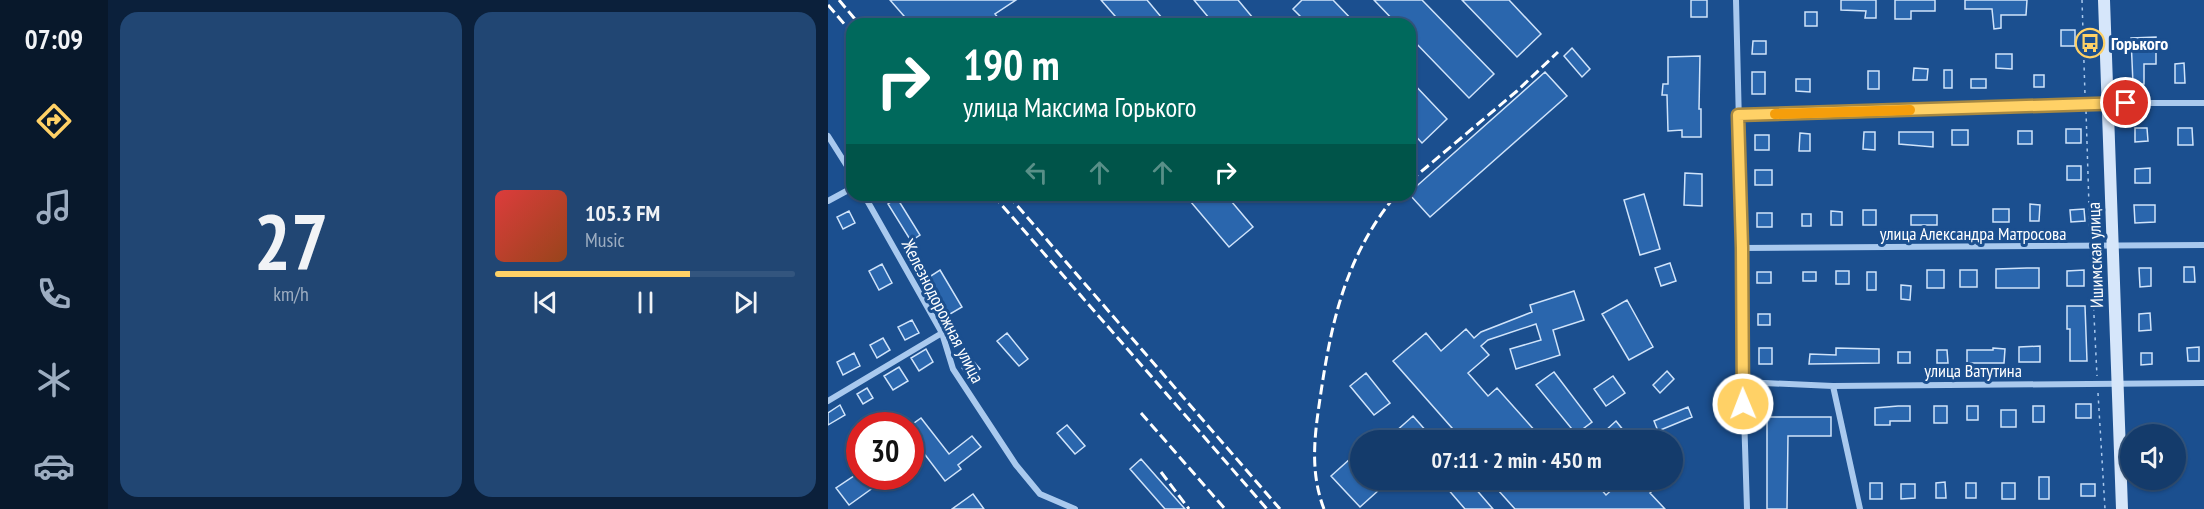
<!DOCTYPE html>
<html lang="en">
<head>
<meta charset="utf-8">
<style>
  body { margin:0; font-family:"PT Sans Narrow",sans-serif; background:#214673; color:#f1f3f6; height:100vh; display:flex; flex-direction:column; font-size:22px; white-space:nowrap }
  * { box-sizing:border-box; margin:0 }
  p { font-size:20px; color:#9dadc1 }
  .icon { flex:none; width:33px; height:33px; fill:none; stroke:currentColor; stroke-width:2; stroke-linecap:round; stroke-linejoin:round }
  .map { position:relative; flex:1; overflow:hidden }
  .side { display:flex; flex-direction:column; gap:12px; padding:12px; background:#0b203b; width:720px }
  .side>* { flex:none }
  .guide { position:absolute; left:18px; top:18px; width:570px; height:183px; border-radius:18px; box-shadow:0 2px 4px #0004,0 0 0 2px #33557e; background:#00695c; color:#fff; overflow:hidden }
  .tools { position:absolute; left:1292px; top:424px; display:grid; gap:12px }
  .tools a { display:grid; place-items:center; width:66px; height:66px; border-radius:50%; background:#143b6b; box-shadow:0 2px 4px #0004,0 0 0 2px #33557e; font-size:30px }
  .speed { position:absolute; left:18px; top:412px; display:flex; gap:12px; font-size:30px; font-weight:700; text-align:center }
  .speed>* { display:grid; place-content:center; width:78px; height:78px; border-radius:50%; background:#143b6b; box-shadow:0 2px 4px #0004,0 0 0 2px #33557e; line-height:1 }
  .speed .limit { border:9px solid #d22; background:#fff; color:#111 }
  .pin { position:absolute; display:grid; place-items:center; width:51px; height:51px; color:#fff; margin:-26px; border:3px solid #fff; border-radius:50%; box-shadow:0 2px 6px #0007 }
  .me { position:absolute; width:66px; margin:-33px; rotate:359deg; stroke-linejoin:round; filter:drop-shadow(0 0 4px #0008) }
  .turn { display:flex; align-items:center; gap:21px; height:126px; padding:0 18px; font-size:27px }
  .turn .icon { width:78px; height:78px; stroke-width:2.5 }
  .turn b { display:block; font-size:42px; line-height:51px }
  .lanes { display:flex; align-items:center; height:57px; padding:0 18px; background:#0003; justify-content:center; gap:30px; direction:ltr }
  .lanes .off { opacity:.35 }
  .side .card { flex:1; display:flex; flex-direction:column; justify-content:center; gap:9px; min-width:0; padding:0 21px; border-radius:18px; background:#214673 }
  .side .dial { align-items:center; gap:0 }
  .dial b { font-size:78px; line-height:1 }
  .song { display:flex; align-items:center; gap:18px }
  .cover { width:72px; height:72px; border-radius:9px; background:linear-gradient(135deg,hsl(0 70% 55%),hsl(20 70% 35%)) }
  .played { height:6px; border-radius:3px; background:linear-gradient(90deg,#ffd166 65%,#33557e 65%) }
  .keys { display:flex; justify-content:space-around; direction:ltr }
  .side .tiles { flex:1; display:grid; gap:12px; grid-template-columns:repeat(2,1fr) }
  .trip { position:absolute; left:522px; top:430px; width:333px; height:60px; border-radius:30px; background:#143b6b; box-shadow:0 2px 4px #0004,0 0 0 2px #33557e; font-weight:600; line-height:60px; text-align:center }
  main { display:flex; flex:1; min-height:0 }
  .tab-bar { display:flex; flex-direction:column; width:108px; justify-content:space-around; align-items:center; background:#08182b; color:#9dadc1 }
  .tab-bar .icon { width:42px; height:42px }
  .tab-bar .selected { color:#ffd166 }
  .tab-bar b { font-size:27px; color:#f1f3f6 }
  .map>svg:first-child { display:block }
  .building { fill:#2a66ad; stroke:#cfe3fa; stroke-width:1.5 }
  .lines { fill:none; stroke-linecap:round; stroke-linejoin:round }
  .path { stroke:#a9c9ee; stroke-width:1.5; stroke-dasharray:3 4.5; stroke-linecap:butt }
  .minor { stroke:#a9c9ee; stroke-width:6 }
  .secondary { stroke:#d6e6fa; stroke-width:12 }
  .rail { stroke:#fff; stroke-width:3; stroke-dasharray:10 4.5; stroke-linecap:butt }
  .route-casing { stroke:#a68842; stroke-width:15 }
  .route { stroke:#ffd166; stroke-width:10 }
  .slow { stroke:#f59e0b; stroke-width:10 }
  .labels { text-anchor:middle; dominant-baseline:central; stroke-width:6; stroke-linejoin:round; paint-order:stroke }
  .poi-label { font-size:18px; font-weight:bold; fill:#fff; stroke:#1b4f8f; text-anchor:start }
  .street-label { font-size:18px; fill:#fff; stroke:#1b4f8f }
</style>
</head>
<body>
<main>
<nav class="tab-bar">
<b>07:09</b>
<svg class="icon selected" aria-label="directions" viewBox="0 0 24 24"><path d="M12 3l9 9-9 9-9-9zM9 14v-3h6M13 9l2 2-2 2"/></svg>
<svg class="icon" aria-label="music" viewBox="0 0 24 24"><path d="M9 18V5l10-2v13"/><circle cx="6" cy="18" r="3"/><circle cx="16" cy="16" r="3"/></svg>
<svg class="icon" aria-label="phone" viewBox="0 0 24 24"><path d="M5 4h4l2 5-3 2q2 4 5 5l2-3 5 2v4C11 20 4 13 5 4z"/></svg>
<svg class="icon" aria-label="climate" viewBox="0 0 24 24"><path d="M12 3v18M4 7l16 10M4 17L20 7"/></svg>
<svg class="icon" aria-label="car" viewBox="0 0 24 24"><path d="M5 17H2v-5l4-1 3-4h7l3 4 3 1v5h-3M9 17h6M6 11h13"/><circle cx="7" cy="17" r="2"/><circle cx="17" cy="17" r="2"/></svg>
</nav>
<section class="side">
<div class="tiles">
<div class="card dial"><b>27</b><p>km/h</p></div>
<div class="card">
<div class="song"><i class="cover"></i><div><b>105.3 FM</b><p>Music</p></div></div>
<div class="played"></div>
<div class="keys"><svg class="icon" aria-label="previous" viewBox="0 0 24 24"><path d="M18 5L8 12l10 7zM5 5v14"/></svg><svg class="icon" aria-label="pause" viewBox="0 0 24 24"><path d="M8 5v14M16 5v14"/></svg><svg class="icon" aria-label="next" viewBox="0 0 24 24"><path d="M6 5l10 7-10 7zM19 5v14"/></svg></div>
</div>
</div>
</section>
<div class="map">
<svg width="1376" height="509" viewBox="0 0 1376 509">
  <rect width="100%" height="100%" fill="#1b4f8f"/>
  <path class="building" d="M62 0H188L167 14 175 24H83Z
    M273 0H319L339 24H294Z
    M366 0H410L430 24H386Z
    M474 0H505L528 24H480L465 9Z
    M546 0H594L666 74 641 98 582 37V24H569Z
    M634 0H681L713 34 689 57Z
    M863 0H879V17H863Z
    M1013 0H1048V18H1037L1038 11 1013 10Z
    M1067 0H1107V11H1083V19H1067Z
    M1137 0H1199L1198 15H1173V28L1166 29 1164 9H1137Z
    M977 12H989V26H977Z
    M1233 30H1247V46H1233Z
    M1328 37V64H1316V84H1305L1303 38Z
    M925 41H938V54H924Z
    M744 48 762 69 754 77 736 56Z
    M1168 54H1184V69L1168 68Z
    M872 56 871 109H873V137H854V130L840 131 839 95H834L835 84H840V57Z
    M1356 63 1357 83H1347V64Z
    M1086 68 1100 69 1099 80H1085Z
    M1116 70H1124V88H1116Z
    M1040 71H1051V89H1040Z
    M717 72 739 96 602 217 582 195V192Z
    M924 72H937V94H924Z
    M1206 75H1216V87H1206Z
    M968 79H982V92L968 91Z
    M1143 79H1158V88H1143Z
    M582 80 619 119 594 143 582 130Z
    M1307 128H1319L1320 141 1307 142Z
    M1350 128H1364L1365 145H1350Z
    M1238 129H1253V143H1238Z
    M1124 130H1140V145H1124Z
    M1190 131H1204V144H1190Z
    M1036 132H1047V150L1035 149Z
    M1071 132H1105V147L1071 144Z
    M972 133 982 134V151H971Z
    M927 135H941V150H927Z
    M1239 166H1253V180H1239Z
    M1322 168V183H1307V169Z
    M927 170H944V185H927Z
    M857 173 874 174V206L856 205Z
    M816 194 832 249 812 255 796 200Z
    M357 195H398L425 227 401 247Z
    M69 198 92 235 83 241 60 204Z
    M1202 204 1212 205 1211 221H1202Z
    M1306 205H1327V222L1307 223Z
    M1165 209H1181V222H1165Z
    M1256 209 1257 221 1243 222 1242 210Z
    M1035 210H1048V225H1035Z
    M21 211 27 223 15 229 9 217Z
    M1003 211 1014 212V225H1003Z
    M929 213H944V227H929Z
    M974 214H983V226H974Z
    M1083 215H1109V225H1083Z
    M842 263 848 281 833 286 827 268Z
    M54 264 64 283 51 290 41 271Z
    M1356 267H1366L1367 282H1356Z
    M1199 268H1211V288H1168V269Z
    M1311 268H1323V286L1312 287Z
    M112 270 134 307 117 317 95 281Z
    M1099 270H1116V288H1099Z
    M1132 270H1149V287H1132Z
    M1256 270V286H1239V271Z
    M1008 271H1021V284H1008Z
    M929 272H943V283H929Z
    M975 272H988V281H975Z
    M1039 272H1048V290H1039Z
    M1073 285 1083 286 1082 300 1073 299Z
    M746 291 756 320 725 330 732 355 688 369 682 349 713 340 708 324 660 340 653 346 661 355 640 373 660 396 669 388 716 441H627L619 432 624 428 565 361 598 333 613 351 638 329 646 338 653 332 704 312 702 305Z
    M799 300 825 347 801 360 774 314Z
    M1239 306H1257L1259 361H1242V329H1239Z
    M1322 313 1323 330 1311 331V314Z
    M930 314H942V325H930Z
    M84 320 91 333 77 340 70 327Z
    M179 333 200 359 191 366 169 341Z
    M55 338 62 350 49 358 42 345Z
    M1212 346V362H1191V347Z
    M1371 347V361H1360L1359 348Z
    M931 348H944V364H931Z
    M1008 348 1051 349V363L981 364 982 354 1008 355Z
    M1165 348 1177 349 1176 363H1139V350H1165Z
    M98 349 105 362 91 371 83 358Z
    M1109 350H1119L1120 363H1109Z
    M1070 352H1082V363H1070Z
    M26 353 32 366 15 375 9 362Z
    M1313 353H1324V364L1313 365Z
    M144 360 152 369 141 378 134 368Z
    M71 367 80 381 65 390 56 376Z
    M839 371 846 379 832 393 825 385Z
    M726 372 764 422 748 434 708 385Z
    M538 373 562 403 546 415 522 386Z
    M785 376 797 393 778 406 766 389Z
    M39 388 45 398 35 404 29 394Z
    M1248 404H1263V418H1248Z
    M12 405 17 415 0 425V413Z
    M1070 406H1082V421H1062V425H1047V408Z
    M1106 406H1119V423H1106Z
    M1139 406H1150V420H1139Z
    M1205 406H1216V422H1205Z
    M860 407 864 417 830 431 826 421Z
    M1173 410H1188V427H1173Z
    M585 416 607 441H557Z
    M939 417H1003V436H960L959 509H939Z
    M93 418 121 454 144 436 153 447 130 465 133 469 117 481 95 452 82 461V426Z
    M788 421 800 436 794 441H785L777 431Z
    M239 425 257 446 247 454 229 433Z
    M532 450V480H558L550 487 552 489 532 507 503 476Z
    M313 459 357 509H337L302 469Z
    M32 472V477H60L21 505 8 488Z
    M1211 477H1221V499H1211Z
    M612 480H640L665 509H637Z
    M661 480H765L778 495 787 487 791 491 803 480H836L822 493 837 509H687Z
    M1117 482 1118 498H1108V483Z
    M1042 483H1054V499H1042Z
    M1138 483H1148V498H1138Z
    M1174 483H1187V499H1174Z
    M1073 484H1087V498L1073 499Z
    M1253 484H1267V496H1253Z
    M145 494 156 509H124Z"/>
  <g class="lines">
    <path class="path" d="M1254 0 1257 95
      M1258 111 1262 238
      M1263 255 1269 376
      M1270 393 1277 509"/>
    <path class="minor" d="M908 0 914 248 915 382 919 509
      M910 115 1279 103H1376
      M0 136 24 174
      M36 195 114 333 125 369 188 465 212 494 247 509
      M0 201 24 188
      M914 248 1376 245
      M915 382 1005 386 1376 383
      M1005 386 1032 509
      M0 401 114 333"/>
    <path class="secondary" d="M1276 0 1294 509"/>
    <path class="rail" d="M11 0 31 24
      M0 5 24 33
      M582 181 689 91 730 52
      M165 195 439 509
      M180 195 452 509
      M313 413 397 509
      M333 472 361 509
      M496 509C481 470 487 432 493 392 504 318 519 254 568 195"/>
  </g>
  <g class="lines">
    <g class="route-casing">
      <path id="route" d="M915 404 914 248 910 115 1298 103"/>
    </g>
    <use href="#route" class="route"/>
    <path class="slow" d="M947 114 1082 110"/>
  </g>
  <defs>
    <g id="bus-ring" transform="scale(1.5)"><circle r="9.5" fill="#1b4f8f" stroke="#ffd166" stroke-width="1.5"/><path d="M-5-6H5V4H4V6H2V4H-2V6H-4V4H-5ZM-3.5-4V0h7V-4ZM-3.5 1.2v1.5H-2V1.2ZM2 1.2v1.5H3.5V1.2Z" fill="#ffd166"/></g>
  </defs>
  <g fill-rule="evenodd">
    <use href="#bus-ring" x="1262" y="43"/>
  </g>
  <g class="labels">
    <g class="poi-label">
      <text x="1283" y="43">Горького</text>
    </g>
    <g class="street-label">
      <text x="1145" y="233">улица Александра Матросова</text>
      <text transform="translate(1267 255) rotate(-92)">Ишимская улица</text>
      <text transform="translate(115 311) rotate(63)">Железнодорожная улица</text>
      <text x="1145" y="370">улица Ватутина</text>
    </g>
  </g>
</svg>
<div class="tools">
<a><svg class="icon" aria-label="sound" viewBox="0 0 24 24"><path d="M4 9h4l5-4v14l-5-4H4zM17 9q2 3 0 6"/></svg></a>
</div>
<div class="speed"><div class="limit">30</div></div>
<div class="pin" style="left:1298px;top:103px;background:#d93025"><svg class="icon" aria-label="arrive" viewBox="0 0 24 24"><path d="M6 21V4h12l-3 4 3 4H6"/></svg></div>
<svg class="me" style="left:915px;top:404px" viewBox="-20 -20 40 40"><circle r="17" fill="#ffd166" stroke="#fff" stroke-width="3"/><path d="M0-11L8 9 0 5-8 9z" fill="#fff"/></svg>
<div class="trip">07:11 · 2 min · 450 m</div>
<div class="guide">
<div class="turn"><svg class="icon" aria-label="right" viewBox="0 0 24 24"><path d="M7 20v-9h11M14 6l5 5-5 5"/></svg><div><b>190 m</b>улица Максима Горького</div></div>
<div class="lanes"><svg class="icon off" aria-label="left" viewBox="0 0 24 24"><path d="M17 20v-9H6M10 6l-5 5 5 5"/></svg><svg class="icon off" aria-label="ahead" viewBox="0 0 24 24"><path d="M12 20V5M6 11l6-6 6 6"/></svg><svg class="icon off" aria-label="ahead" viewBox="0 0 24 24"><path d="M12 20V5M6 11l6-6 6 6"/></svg><svg class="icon" aria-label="right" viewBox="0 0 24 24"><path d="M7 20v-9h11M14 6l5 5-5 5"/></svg></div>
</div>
</div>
</main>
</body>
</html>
